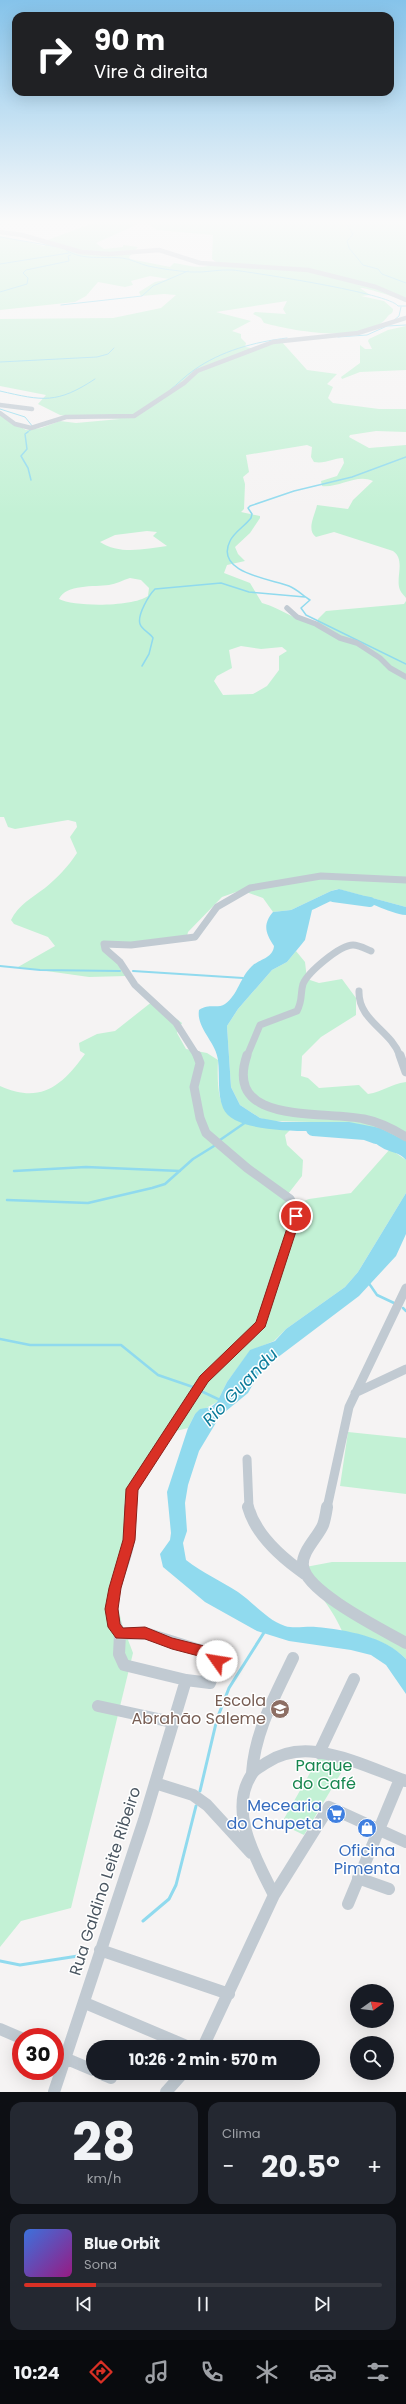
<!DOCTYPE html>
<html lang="pt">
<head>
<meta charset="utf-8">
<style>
  body { margin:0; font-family:Poppins,sans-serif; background:#242831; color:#f1f3f6; height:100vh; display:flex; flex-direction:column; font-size:15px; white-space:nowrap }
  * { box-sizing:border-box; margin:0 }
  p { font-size:13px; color:#9ea1a6 }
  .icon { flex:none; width:22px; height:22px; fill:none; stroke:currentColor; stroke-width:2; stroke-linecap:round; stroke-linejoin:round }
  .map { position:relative; height:2092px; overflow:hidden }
  .drawer { display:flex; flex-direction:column; gap:10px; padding:10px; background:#0d0f14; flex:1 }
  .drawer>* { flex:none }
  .banner { position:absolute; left:12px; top:12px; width:382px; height:84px; border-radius:12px; box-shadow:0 4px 16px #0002; background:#202124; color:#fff; overflow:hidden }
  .needle { width:26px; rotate:75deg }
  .tools { position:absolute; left:350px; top:1984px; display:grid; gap:8px }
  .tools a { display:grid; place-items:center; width:44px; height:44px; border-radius:50%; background:#171b24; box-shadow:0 4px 16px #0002; font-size:20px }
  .speed { position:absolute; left:12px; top:2028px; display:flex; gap:8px; font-size:20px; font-weight:700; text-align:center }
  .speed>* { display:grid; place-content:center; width:52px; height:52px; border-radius:50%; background:#171b24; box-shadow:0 4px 16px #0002; line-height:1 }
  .speed .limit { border:6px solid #d22; background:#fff; color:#111 }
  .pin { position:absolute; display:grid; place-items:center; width:34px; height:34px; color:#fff; margin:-17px; border:2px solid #fff; border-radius:50%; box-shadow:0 1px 4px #0007 }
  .me { position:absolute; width:44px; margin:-22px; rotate:302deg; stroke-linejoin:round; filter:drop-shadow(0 0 3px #0008) }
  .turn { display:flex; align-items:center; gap:14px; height:84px; padding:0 16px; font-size:18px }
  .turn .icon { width:52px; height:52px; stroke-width:2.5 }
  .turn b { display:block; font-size:28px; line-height:34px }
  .big { font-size:30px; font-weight:700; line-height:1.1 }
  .drawer .tile { flex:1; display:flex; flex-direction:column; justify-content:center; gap:6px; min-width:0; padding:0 14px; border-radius:12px; background:#242831 }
  .drawer .dial { align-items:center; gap:0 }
  .dial b { font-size:52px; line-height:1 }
  .song { display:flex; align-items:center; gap:12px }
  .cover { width:48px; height:48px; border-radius:6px; background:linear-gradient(135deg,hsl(220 70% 55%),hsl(310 70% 35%)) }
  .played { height:4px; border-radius:2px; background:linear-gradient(90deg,#d93025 20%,#363941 20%) }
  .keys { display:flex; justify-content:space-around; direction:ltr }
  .heat { display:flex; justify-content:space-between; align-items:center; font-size:22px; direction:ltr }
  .drawer .tiles { flex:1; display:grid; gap:10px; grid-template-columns:1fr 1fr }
  .tile:last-child { grid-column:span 2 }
  .trip { position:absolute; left:86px; top:2040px; width:234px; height:40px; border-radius:20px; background:#171b24; box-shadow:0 4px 16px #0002; font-weight:700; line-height:40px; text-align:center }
  .tabs { display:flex; height:64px; justify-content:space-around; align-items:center; background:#090b0e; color:#9ea1a6 }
  .tabs .icon { width:28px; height:28px }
  .tabs .current { color:#d93025 }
  .tabs b { font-size:18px; color:#f1f3f6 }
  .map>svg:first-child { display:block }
  .green { fill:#c3f1d5; fill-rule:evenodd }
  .water { fill:#90daee }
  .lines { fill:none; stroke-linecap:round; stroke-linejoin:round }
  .stream-far4 { stroke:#90daee; stroke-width:1 }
  .stream-far3 { stroke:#90daee; stroke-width:1.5 }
  .stream-far2 { stroke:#90daee; stroke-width:2 }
  .stream-far1 { stroke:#90daee; stroke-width:2.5 }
  .stream { stroke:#90daee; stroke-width:3 }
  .river-far1 { stroke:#90daee; stroke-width:10 }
  .river { stroke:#90daee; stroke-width:14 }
  .minor-far4 { stroke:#c1cad2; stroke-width:4.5 }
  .minor-far3 { stroke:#c1cad2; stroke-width:5.5 }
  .minor-far2 { stroke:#c1cad2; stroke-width:7 }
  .minor-far1 { stroke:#c1cad2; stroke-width:9 }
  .minor { stroke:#c1cad2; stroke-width:12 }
  .route { fill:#d93025; stroke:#8d1f18 }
  .labels { text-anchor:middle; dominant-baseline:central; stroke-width:3; stroke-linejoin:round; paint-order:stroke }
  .near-education-label { font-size:16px; fill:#785e54; stroke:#fff; text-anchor:end }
  .near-park-label { font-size:16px; fill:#17864f; stroke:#fff }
  .near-shop-label { font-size:16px; fill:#366cbe; stroke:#fff; text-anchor:end }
  .near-street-label { font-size:16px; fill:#4a5661; stroke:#fff }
  .near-water-label { font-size:17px; font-style:italic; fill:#0c7c9b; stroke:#fff }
</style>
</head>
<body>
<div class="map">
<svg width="406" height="2092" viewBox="0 0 406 2092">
  <rect width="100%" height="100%" fill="#f5f3f3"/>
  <path class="green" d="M96 222H143L96 243 104 249 123 247V245L138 247 129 257 130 259 170 267 174 263C187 265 205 271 216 262L212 259 213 235 157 230 145 222H406V301C397 298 366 287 360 288L370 295 361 296 384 301 393 309C393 314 391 313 388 316 369 345 293 331 264 323L261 318 253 314 255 312 286 314 283 309 287 301 216 312 251 321 232 331 241 334V338L246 343 245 347 257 349 281 341 307 370 337 374 327 384 333 387 328 398 333 403 379 409H406V432L376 431 350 435 349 437 369 448 406 445V598C404 595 401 593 400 590 395 578 406 560 393 551L334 532 316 537C306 530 315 515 317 505L348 509 353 500 373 481C357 473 339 488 322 486L321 481 337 476 344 463 343 458C333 458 326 464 314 462L311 457 312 447 307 445 246 455 249 472 243 477 245 484 244 509 241 512 260 516V518L250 533 235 547 238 554 245 561 227 565 224 573 250 583 262 603C284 609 293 621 317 623L318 619 326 611 404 604 406 601V907L338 889 331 891 291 910 273 912 263 898 243 891 236 892 222 897 188 932 186 941 108 946 124 965 126 976 89 977 18 967 55 946 48 937 14 924 11 920C18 905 33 897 45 888 57 878 68 867 77 853L70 837 77 827 76 822 68 820 15 829 8 827 4 817H0V415L26 430 41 428 60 421 76 423 120 419 71 417 60 415 38 404 46 395 0 386V319L113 318 161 308 176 295 164 294 141 296 139 292 155 282 169 279 150 276 131 281 133 285 125 287 98 282 86 296 75 302 0 310V236L44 246 48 243 45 241ZM147 531 157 532 153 536 167 546C146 549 119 555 100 542L115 535ZM130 578 141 580 149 588 148 596C133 607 74 607 59 599 66 584 94 587 109 585 116 584 123 580 130 578ZM241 646 261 649 282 647 287 651 279 656V670L267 686 253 694 223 695 214 681 217 676 232 668 229 650Z
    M406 326V370L360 372 342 379 341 377 360 363V345L365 349H372L368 341 369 339 388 330Z
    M296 951 305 962 307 979 319 983 342 979 356 998V1015L321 1037 302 1056 301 1076 308 1078 319 1088 359 1085 368 1094C383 1092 390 1084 406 1082V1141L311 1122 271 1121 260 1118 240 1105 231 1087 227 1026 238 1009 272 970 287 962Z
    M153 1001 182 1023 177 1033 186 1049 207 1053 218 1060C215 1125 233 1123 290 1130L285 1135 287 1145 303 1160 302 1176 288 1194 296 1204 309 1199 351 1193 390 1149 406 1160V1193L358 1272 345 1287 286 1329 274 1341 250 1351 227 1382 217 1402 195 1414 188 1428 168 1433 131 1490 117 1603 122 1624 133 1653 71 1908 21 1921 0 1947V1086C40 1104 61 1087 85 1054L80 1051 79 1043 97 1034 115 1031Z
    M348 1432 406 1438V1494L340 1486Z
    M332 1562H406V1659C390 1642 364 1635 342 1631 330 1604 316 1590 295 1569Z
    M319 1757 347 1763 304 1835 281 1824Z"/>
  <path class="water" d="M339 889 406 907V915C387 914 357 893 341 898 331 900 321 906 312 910L305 940 301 945 287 962 272 970 238 1009 227 1026 231 1087 240 1105 260 1118 282 1122H349L380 1128 406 1141V1160C398 1151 390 1153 381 1147 373 1143 370 1136 360 1133 331 1128 236 1139 223 1108 217 1093 220 1076 218 1060 216 1042 196 1028 199 1010 209 1003 218 1009 225 1004 238 995 240 977 252 966 260 959 273 958 274 946 266 934 262 925 273 912L291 910 331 891Z
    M406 1193V1234L396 1256 359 1296 261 1370 248 1393 220 1416 199 1451 188 1485 185 1503 187 1531 183 1543 186 1560C203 1573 221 1581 238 1592 254 1603 267 1620 285 1626 294 1629 306 1626 316 1627 346 1630 385 1636 406 1659V1694L386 1665 371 1655 351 1650 289 1641 257 1631 205 1602 163 1567 160 1554 170 1540 171 1533 167 1492 188 1428 195 1414 200 1409 211 1407 217 1402 227 1382 250 1350 275 1341 286 1329 345 1287 358 1272Z"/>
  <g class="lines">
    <path class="stream-far4" d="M345 222 353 234 347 241 349 248 363 265 378 269 382 274 406 283
      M0 224 6 222
      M0 237 58 247
      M66 250C82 261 104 256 122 258 131 259 140 264 148 266 162 269 177 271 191 272 205 273 219 269 233 270 256 273 389 293 398 306H406
      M0 264 69 253
      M0 292 27 284 28 278 23 273 26 270 69 261 68 256 71 255
      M61 305 142 296 153 286 188 271
      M393 321 399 316 401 307
      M387 326 406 325
      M338 337 367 335 387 326
      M0 362 97 357 108 354 114 348
      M170 390C178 384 185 376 194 370 221 351 254 342 287 338
      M0 391C43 401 57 404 95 379
      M0 409 25 417 33 427
      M26 433 32 429"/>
    <path class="stream-far3" d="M28 432 25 434 27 449 21 456 28 468 31 480
      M406 457 352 477 294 491 250 506 248 508 252 514 251 518C245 526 234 532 230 541 214 573 271 579 289 586 297 589 303 596 310 600L301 608 306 615 406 664
      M142 666 149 654 153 638C150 633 142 630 140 624 137 615 149 595 155 589L221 583 249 592 305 597"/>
    <path class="stream-far2" d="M0 966 40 970 120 971
      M133 971 243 978"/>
    <path class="stream-far1" d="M220 1140 246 1122
      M14 1171 86 1167 180 1171
      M7 1200 88 1203 152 1188 165 1184 193 1159 214 1146
      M368 1282 377 1295 394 1303
      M403 1308 406 1311
      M0 1339 30 1345H121L158 1375 193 1387
      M203 1392 220 1400"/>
    <path class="stream" d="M200 1791 217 1719 229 1688 265 1631
      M143 1921 169 1899 176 1885 196 1806
      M0 1961 20 1965 78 1956"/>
    <path class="river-far1" d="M333 897 370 902"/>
    <path class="river" d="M313 1129 365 1133 376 1137"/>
    <path class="minor-far4" d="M0 232 22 235 81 252 109 254 159 250 200 263 308 270 376 287 406 300
      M0 405 32 409
      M0 413 15 424 31 428 66 417 134 416 184 383 197 371 273 342 358 333 406 318"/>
    <path class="minor-far3" d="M287 608 297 617 316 624 340 638 357 643 380 658 390 668 406 677"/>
    <path class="minor-far2" d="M359 991C358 1021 391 1030 400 1056
      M197 1056 176 1023 135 985 120 962 105 949 104 944 131 945 195 937 217 907 250 888 321 876 406 880
      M247 1056 260 1025 297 1011C303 1000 300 994 303 984 308 972 340 945 353 945 359 945 366 949 371 951"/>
    <path class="minor-far1" d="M247 1055C223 1126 322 1110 364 1119 379 1122 393 1129 406 1137
      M400 1055 406 1072
      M355 1393 406 1369
      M247 1459 249 1508
      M130 1508 133 1486 204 1379 261 1325 273 1283 293 1228 296 1210 290 1199 247 1168 206 1133 200 1118 194 1087 200 1063 197 1055
      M327 1508 349 1407 406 1288"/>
    <path class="minor" d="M248 1507C256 1536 282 1558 305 1574
      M327 1507C326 1513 325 1520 323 1525 318 1537 301 1552 303 1566 306 1592 383 1630 406 1643
      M145 1633 215 1655 217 1661 210 1683 186 1680 124 1665 119 1654 120 1634Z
      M120 1634C101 1604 122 1575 128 1545 131 1532 130 1520 130 1507
      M98 1706 172 1722
      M319 1753 354 1679
      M252 1773C255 1731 275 1696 293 1658
      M155 1783 193 1795 207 1805 251 1853
      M358 1878 389 1889
      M274 1895 329 1807 406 1842
      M348 1904 400 1779
      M100 1950 229 1994
      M85 2003 189 2047
      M0 2029 21 2038
      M203 2047 274 1895C257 1861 227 1811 252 1774 254 1769 262 1766 266 1763 281 1753 299 1750 316 1752 347 1756 376 1770 406 1781
      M55 2054 93 2070
      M99 2073 111 2078
      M54 2092 144 1820 186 1680
      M166 2092 183 2073"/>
  </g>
  <linearGradient id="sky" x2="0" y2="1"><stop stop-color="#85c3ea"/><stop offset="0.43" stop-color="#fafafa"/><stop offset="1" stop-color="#fafafa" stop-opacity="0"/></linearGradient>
  <rect width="406" height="515" fill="url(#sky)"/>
  <path class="route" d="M296 1212 301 1216 265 1327 208 1382 138 1490 135 1540 121 1588 118 1609 120 1624 123 1628 145 1627 172 1638 216 1649 220 1651 224 1661 222 1665 217 1667 213 1665 210 1659 172 1649 145 1639 116 1638 108 1627 105 1609 109 1588 123 1540 126 1489 200 1376 256 1322 291 1216Z"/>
  <defs>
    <g id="school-disc" transform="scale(1)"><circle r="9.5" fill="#8d6e63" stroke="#fff"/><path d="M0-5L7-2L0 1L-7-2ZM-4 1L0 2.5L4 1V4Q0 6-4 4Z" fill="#fff"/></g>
    <g id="supermarket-disc" transform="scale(1)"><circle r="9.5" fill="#3f7fe0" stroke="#fff"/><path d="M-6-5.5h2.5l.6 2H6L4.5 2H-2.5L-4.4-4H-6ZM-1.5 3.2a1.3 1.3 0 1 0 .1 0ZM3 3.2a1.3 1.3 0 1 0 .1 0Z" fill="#fff"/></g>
    <g id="shop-disc" transform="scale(1)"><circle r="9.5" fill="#3f7fe0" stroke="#fff"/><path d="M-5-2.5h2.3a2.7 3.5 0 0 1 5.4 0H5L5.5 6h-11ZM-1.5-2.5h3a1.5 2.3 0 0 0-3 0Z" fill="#fff"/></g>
  </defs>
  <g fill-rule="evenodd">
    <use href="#school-disc" x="280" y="1709"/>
    <use href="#supermarket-disc" x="336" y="1814"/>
    <use href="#shop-disc" x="367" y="1828"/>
  </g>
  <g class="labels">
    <g class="near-education-label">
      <text x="266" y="1700">Escola<tspan x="266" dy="18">Abrahão Saleme</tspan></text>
    </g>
    <g class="near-park-label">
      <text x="324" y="1765">Parque<tspan x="324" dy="18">do Café</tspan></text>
    </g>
    <g class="near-shop-label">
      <text x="322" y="1805">Mecearia<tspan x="322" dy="18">do Chupeta</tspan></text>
      <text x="367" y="1850" text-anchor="middle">Oficina<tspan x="367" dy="18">Pimenta</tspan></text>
    </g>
    <g class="near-street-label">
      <text transform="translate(105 1881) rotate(-72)">Rua Galdino Leite Ribeiro</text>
    </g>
    <g class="near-water-label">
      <text transform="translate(240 1387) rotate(-46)">Rio Guandu</text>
    </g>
  </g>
</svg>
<div class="tools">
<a><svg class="needle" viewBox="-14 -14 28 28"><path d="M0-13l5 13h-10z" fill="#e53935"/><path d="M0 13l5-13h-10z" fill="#9ea1a6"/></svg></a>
<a><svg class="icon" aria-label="search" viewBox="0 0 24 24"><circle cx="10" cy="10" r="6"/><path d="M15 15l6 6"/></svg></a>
</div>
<div class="speed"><div class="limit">30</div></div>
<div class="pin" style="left:296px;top:1216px;background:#d93025"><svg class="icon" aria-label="arrive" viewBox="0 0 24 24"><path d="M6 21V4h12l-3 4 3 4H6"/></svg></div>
<svg class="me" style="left:217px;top:1661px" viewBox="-20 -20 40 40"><circle r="19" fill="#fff"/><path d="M0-13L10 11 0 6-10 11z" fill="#d93025"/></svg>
<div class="trip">10:26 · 2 min · 570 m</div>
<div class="banner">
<div class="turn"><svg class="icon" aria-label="right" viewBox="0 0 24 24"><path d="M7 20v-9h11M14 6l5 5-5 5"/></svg><div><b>90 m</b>Vire à direita</div></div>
</div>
</div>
<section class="drawer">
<div class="tiles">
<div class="tile dial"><b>28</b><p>km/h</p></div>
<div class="tile"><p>Clima</p>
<div class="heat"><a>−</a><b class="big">20.5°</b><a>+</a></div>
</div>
<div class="tile">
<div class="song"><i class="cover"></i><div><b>Blue Orbit</b><p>Sona</p></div></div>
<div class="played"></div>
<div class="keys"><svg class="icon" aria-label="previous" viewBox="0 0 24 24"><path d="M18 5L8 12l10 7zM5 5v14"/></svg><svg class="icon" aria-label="pause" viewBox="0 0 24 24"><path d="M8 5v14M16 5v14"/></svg><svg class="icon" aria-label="next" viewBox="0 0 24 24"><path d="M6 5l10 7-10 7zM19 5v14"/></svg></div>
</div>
</div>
</section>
<nav class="tabs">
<b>10:24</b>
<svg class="icon current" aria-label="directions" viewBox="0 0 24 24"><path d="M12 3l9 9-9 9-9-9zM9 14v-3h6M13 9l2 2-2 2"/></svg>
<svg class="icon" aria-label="music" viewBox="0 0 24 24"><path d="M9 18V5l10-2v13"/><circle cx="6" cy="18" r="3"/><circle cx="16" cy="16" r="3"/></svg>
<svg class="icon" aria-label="phone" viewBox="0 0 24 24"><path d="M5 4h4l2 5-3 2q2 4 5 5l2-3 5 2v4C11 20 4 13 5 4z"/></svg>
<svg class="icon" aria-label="climate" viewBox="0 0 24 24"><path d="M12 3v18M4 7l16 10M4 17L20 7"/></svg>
<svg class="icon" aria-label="car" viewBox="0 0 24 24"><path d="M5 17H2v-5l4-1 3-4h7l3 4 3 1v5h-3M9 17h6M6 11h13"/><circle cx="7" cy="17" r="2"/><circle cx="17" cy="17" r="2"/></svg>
<svg class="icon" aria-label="filters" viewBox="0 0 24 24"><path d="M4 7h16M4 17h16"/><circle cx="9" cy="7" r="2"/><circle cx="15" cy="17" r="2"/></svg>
</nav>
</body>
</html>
